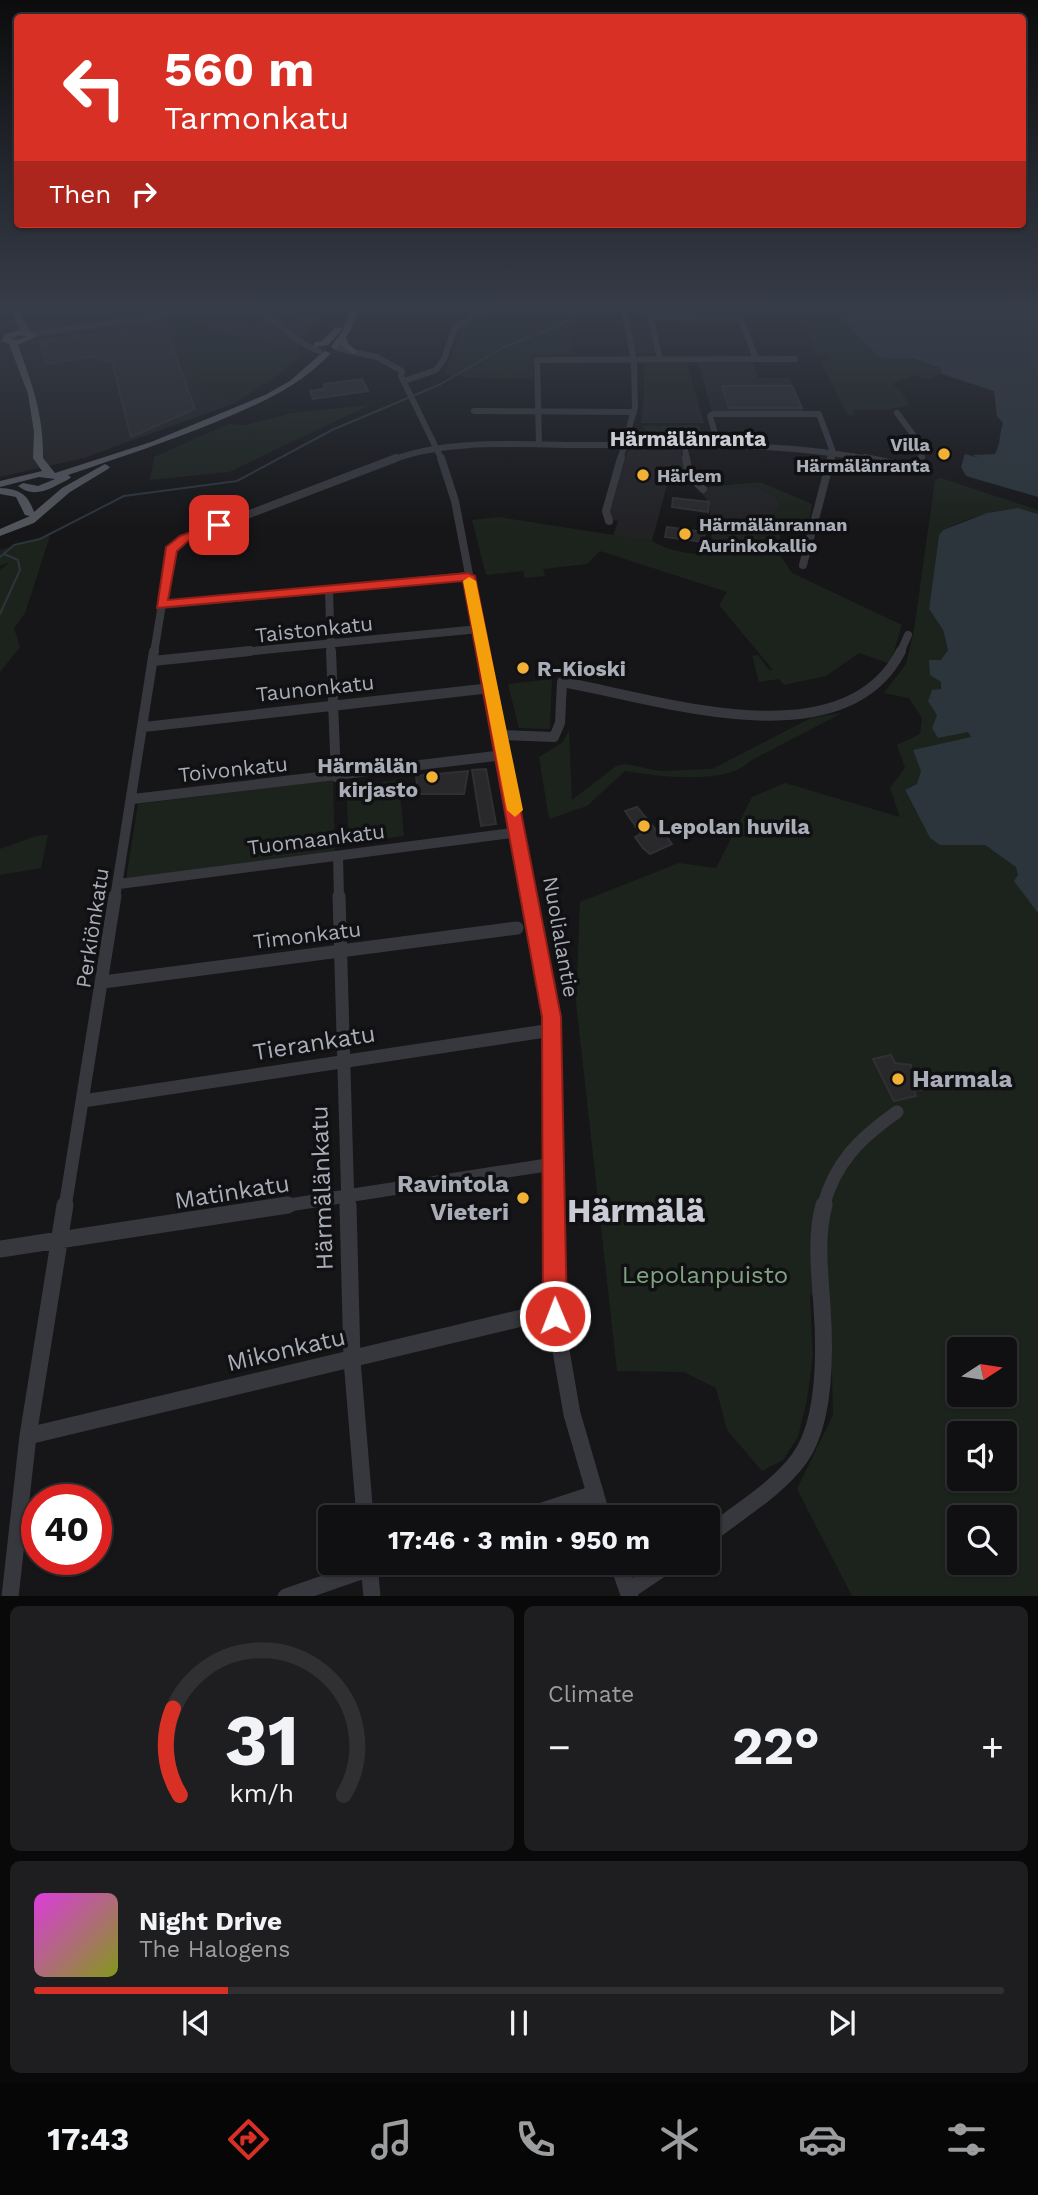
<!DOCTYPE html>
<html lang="en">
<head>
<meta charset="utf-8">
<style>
  body { margin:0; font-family:"Work Sans",sans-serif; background:#1e1e20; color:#f1f3f6; height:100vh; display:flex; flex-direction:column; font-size:26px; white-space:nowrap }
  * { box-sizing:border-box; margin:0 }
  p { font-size:23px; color:#9c9d9f }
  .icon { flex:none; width:38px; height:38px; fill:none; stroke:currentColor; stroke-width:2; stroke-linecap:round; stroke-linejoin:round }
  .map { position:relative; height:1596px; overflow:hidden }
  .sheet { display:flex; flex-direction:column; gap:10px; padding:10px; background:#09090a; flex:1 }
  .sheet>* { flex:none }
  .top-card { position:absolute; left:14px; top:14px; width:1012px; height:214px; border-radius:7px; box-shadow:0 2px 5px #0004,0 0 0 2px #303032; background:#d93025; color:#fff; overflow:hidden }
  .needle { width:46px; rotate:78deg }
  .tools { position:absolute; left:947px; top:1337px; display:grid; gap:14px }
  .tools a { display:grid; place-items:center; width:70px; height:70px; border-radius:7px; background:#101012; box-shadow:0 2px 5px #0004,0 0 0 2px #303032; font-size:35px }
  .speed { position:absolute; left:21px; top:1484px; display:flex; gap:14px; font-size:35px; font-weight:700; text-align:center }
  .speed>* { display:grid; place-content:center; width:91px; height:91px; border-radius:50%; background:#101012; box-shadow:0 2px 5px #0004,0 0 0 2px #303032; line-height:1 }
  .speed .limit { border:10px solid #d22; background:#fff; color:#111 }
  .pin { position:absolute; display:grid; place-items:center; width:60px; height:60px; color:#fff; margin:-30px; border-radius:14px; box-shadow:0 4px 10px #0006 }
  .me { position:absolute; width:77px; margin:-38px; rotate:359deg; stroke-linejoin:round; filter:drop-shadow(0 0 5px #0008) }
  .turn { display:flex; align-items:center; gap:24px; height:147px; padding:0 35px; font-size:32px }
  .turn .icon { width:91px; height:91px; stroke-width:2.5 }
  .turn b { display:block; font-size:49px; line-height:60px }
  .then { display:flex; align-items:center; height:66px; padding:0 35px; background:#0003; gap:14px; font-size:26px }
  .big { font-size:52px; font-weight:700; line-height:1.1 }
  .sheet .card { flex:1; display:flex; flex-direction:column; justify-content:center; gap:10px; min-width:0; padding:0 24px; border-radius:10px; background:#1e1e20 }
  .sheet .dial { align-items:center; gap:0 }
  .dial svg { height:182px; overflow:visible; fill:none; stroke:#303032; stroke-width:7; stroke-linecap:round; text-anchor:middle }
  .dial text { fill:#f1f3f6; stroke:none }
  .song { display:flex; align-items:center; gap:21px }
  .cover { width:84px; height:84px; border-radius:10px; background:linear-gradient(135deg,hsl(300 70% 55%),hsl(70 70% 35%)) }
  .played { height:7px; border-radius:4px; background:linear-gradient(90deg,#d93025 20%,#303032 20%) }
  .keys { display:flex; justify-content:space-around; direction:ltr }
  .heat { display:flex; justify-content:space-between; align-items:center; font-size:38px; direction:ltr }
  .sheet .tiles { flex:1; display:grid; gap:10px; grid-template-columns:1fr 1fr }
  .card:last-child { grid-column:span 2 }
  .trip { position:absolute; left:318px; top:1505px; width:402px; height:70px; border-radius:7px; background:#101012; box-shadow:0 2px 5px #0004,0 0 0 2px #303032; font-weight:700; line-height:70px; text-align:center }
  .tab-bar { display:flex; height:112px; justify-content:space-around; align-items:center; background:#060607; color:#9c9d9f }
  .tab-bar .icon { width:49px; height:49px }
  .tab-bar .on { color:#d93025 }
  .tab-bar b { font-size:32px; color:#f1f3f6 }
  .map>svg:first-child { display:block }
  .built { fill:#222225 }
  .green { fill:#1c231d; fill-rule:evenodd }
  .water { fill:#2c353c }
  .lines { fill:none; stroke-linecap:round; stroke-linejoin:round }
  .stream { stroke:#2c353c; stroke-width:2 }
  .building { fill:#29292c; stroke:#303034; stroke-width:2 }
  .minor-far4 { stroke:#37383d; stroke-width:6 }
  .minor-far3 { stroke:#37383d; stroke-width:8 }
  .minor-far2 { stroke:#37383d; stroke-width:10 }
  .minor-far1 { stroke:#37383d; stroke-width:13 }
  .minor { stroke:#37383d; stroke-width:17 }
  .major { fill:#53555c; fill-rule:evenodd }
  .route { fill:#d93025; stroke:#8d1f18; stroke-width:2 }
  .slow { fill:#f59e0b }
  .poi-dot { fill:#f2b134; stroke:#111113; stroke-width:2.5 }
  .labels { text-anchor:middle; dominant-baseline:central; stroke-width:7; stroke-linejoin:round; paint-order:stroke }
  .far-poi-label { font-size:18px; font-weight:bold; fill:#a8adb8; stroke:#111113; text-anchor:start }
  .far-quarter-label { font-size:21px; font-weight:bold; fill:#c9ccd4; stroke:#111113 }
  .street-label { font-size:21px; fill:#a8adb8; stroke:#111113 }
  .poi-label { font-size:21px; font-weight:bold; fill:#a8adb8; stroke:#111113; text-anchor:start }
  .near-street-label { font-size:24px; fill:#a8adb8; stroke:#111113 }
  .near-poi-label { font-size:24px; font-weight:bold; fill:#a8adb8; stroke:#111113; text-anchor:start }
  .near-park-label { font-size:24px; fill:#7fa381; stroke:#111113 }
  .near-district-label { font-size:33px; font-weight:bold; fill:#c9ccd4; stroke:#111113 }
</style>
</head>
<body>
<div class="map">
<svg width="1038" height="1597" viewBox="0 0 1038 1597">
  <rect width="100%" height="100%" fill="#161618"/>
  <path class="built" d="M0 307H333L309 329 298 349 303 353 281 373 235 403 84 458 0 477Z
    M698 362H752L758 378H789L804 412H712Z
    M644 394 696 395 704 423H641Z
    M628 450H681L686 476 680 482 668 481 652 541 613 536 618 521 608 519Z
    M697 488H759L776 496 780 505 754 551 713 555 709 502Z"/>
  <path class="green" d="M503 307H508L531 326 550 321 567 307H590L563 332 578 331 570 338 572 354 533 356V379C502 379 474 379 444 375L464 325 472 318Z
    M627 307H645L656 353H635Z
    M800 307H848L863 338 874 353 913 358 940 368 942 374 925 380 916 375 891 384 900 390 910 405 888 410H853L855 415H848L820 362 831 361 828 355H817L800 319Z
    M180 316 214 332 289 347 303 353 281 373 235 403 198 386 174 324 168 318Z
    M687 362 696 395 644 394 643 363Z
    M370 405 229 472 150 480 154 457 228 424 245 425 292 413Z
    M699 425 703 439H692L690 432H659L660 439H649L643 426Z
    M941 478 1038 510V514C1005 503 974 516 943 530L939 535 929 609 943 630 948 651 941 660H929L941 682 938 738 968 731 971 737 922 771 917 784 905 791 930 838 940 845H985L1017 867 1019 875 1015 881 1038 913V1596H852L797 1489 833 1415 831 1325 810 1293 813 1355 807 1400 798 1437 783 1460 762 1471 727 1430 716 1388 684 1372 617 1371 576 1002 580 902 679 863 716 868 752 797 785 783 900 817 890 788 905 768 897 745 920 734 922 718 909 698 884 693 906 664 914 630 935 480ZM959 1349H1004V1395H959ZM959 1433H1004V1479H959ZM959 1517H1004V1563H959Z
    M760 482 812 504 809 522H796L780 531V555L792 573 902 625 890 664 859 653 826 676 784 685 779 679 759 682 752 656 758 655 769 670H773L719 605 727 592 600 551 587 564 543 569 545 576 525 578 523 571 486 575 472 520 499 517 652 541C682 559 721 555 753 551L757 537 780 505 776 496 759 488H697Z
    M50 536 25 613 14 628 20 647 0 672V570L10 562 0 566V550Z
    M552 679 550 729 519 728 508 684Z
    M842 713 750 761C727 786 656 776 625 771L587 806 549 819 539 757 563 742 569 730 572 800 616 766 626 764 659 771 712 769 811 718Z
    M333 780 335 853 126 880 138 804Z
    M399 780 404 836 349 843 346 786Z
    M48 835 41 868 0 875V849L36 836Z"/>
  <path class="water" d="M848 307H1038V497L966 476 961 467 965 454 979 458 972 455 995 454C1001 443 999 434 1003 423L997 416 994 391 942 374 940 368 913 358H883L874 352 846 323V317L852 312Z
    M1018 508 1038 514V913L1014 881 1018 875 1016 867 985 845H940L930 838 905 790 917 784 921 771 913 750 971 737 968 732 938 738 932 728 937 715 928 701 932 690 941 689V682L930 675 929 660H941L948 650 943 630 929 609 939 535 943 530 987 513Z"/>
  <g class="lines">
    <path class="stream" d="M0 557 14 545 40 539 124 496 237 481 332 430 441 384 504 347 560 325 585 307
      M0 614 20 570 18 560 4 554"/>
  </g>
  <path class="building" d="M298 307H325L316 320 289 318Z
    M125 330 147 333 161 337 162 341 170 340 195 409 131 437 112 362 90 357 46 364 40 341Z
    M362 379 368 391 313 399 310 391 323 389 325 384Z
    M722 386H792L802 408H729Z
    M673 498 709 502 708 512 672 507Z
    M667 527 705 532 703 542 665 537Z
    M486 769 496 824 481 826 472 770Z
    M468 771 464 794H418L416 776Z
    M637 807 661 836 665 834 672 844 650 854 643 848 635 837 641 834 625 811Z
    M891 1055 895 1063 911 1065V1080L920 1078 925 1089 914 1091 916 1096 894 1101 873 1059Z"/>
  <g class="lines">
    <path class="minor-far4" d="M251 307C277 318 292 342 319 351
      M648 307 660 359
      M651 317 740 318 756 358
      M32 334 224 307
      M336 348 377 357 402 371 401 376 442 460
      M404 381 436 370 444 359 454 330 473 315 495 307
      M474 411 634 412
      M897 413 923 448 920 460
      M539 444 537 360 795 359
      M684 444 687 460
      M718 444 710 416 713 414H819L833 452 831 460
      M392 460C450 438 520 445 582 445 680 445 777 441 873 460
      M620 460 635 407 634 362 624 307"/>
    <path class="minor-far3" d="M441 458 455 501 484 653
      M686 458 689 475 703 489
      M865 458 918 469 921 458
      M609 521 606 511 621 458
      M803 565 831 458
      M329 590 331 653
      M161 605 468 576
      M154 653 171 549 184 539 396 458
      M232 653 479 629
      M900 653 908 635"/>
    <path class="minor-far2" d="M331 651 336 777
      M483 651 530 898
      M153 661 250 651
      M144 727 491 688
      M500 735 554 737 560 723 562 682C656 698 844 764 901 651
      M133 799 504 755
      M338 856 339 898
      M119 884 519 832
      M115 898 154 651"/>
    <path class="minor-far1" d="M339 896 348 1207
      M529 896 552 1017 554 1207
      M103 982 517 928
      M83 1101 552 1030
      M65 1207 115 896
      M276 1207 553 1164
      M823 1207C835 1162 860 1138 897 1112"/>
    <path class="minor" d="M348 1205 352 1360 365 1517
      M554 1205 555 1316 572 1414 602 1517
      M0 1249 288 1205
      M28 1436 530 1316H555
      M524 1517 594 1494
      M709 1535C739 1511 776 1490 799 1459 826 1422 825 1350 822 1307 820 1274 815 1237 824 1205
      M369 1563 372 1597
      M618 1563 630 1597
      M628 1591 670 1563
      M10 1597 28 1436 65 1205
      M286 1597 384 1563"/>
    <path class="major" d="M14 307H20C23 320 26 329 37 336L18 345C32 383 44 417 43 458L55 473 151 442 265 395 290 381 324 351 331 353C297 389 260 403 216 422 167 442 118 458 68 475L71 477 69 479C53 487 35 500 18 486L23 483 38 486 55 479 39 477 0 487V481L42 471 33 458 34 432 28 394 9 344 1 341 5 334 21 330 15 321ZM19 335 26 337 18 340 10 339Z
      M351 307H359L351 330 346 337 348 343 357 352 353 354 341 345 335 349 331 347 343 330Z
      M336 327 343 329 328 345 314 347V343L322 341Z
      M105 464 110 467 108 469 70 492 34 523 0 536V529L30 516 25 515 16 497 0 494V488C19 489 28 494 34 512L62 488Z"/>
  </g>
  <linearGradient id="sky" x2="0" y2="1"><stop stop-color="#0c0c0d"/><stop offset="0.58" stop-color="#363c48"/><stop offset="1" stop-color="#363c48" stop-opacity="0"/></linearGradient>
  <rect width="1038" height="530" fill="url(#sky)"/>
  <path class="route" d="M219 522 223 523V528L188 541 177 551 168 600 468 573 475 576 561 1017 567 1316 563 1325 555 1328 547 1325 543 1316 542 1017 463 581 157 608 166 547 180 536Z"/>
  <path class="slow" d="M469 577 476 581 523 810 515 817 507 810 463 581Z"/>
  <g class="poi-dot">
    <circle cx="944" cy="454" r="7"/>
    <circle cx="643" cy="475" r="7"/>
    <circle cx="685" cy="534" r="7"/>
    <circle cx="523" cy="668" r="7"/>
    <circle cx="432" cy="777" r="7"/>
    <circle cx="644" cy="826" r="7"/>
    <circle cx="898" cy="1079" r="7"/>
    <circle cx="523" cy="1198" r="7"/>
  </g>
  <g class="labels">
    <g class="far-poi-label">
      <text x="930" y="444" text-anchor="end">Villa<tspan x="930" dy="21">Härmälänranta</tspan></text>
      <text x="657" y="475">Härlem</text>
      <text x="699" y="524">Härmälänrannan<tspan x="699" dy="21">Aurinkokallio</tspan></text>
    </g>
    <g class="far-quarter-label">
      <text x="688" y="438">Härmälänranta</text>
    </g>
    <g class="street-label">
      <text transform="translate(314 629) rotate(-6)">Taistonkatu</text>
      <text transform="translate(315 688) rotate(-6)">Taunonkatu</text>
      <text transform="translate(233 769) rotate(-6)">Toivonkatu</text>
      <text transform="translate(316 839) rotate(-7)">Tuomaankatu</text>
      <text transform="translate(92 928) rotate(-81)">Perkiönkatu</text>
      <text transform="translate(307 935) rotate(-7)">Timonkatu</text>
      <text transform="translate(561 937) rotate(80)">Nuolialantie</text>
    </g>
    <g class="poi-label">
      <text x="537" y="668">R-Kioski</text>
      <text x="418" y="765" text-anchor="end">Härmälän<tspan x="418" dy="24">kirjasto</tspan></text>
      <text x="658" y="826">Lepolan huvila</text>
    </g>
    <g class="near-street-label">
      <text transform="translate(314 1043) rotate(-9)">Tierankatu</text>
      <text transform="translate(322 1188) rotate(-92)">Härmälänkatu</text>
      <text transform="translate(232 1192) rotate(-9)">Matinkatu</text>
      <text transform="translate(286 1350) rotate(-13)">Mikonkatu</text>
    </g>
    <g class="near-poi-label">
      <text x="912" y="1079">Harmala</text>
      <text x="509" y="1184" text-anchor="end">Ravintola<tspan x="509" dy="28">Vieteri</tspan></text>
    </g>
    <g class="near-park-label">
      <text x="705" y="1275">Lepolanpuisto</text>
    </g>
    <g class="near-district-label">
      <text x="636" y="1210">Härmälä</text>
    </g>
  </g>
</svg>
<div class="tools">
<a><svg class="needle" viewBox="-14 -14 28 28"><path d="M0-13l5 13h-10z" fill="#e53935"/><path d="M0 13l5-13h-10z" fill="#9c9d9f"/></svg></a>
<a><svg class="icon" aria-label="sound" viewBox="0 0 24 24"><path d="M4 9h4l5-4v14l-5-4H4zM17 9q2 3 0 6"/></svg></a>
<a><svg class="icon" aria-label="search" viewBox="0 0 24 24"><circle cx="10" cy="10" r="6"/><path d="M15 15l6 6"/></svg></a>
</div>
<div class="speed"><div class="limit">40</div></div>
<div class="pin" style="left:219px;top:525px;background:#d93025"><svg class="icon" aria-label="arrive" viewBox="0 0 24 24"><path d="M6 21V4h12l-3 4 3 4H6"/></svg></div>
<svg class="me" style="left:555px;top:1316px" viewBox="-20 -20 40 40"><circle r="17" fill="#d93025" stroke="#fff" stroke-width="3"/><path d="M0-11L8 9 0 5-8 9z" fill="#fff"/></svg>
<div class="trip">17:46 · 3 min · 950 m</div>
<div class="top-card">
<div class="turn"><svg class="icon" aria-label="left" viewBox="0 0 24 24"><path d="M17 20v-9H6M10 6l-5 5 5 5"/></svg><div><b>560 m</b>Tarmonkatu</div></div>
<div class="then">Then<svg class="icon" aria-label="right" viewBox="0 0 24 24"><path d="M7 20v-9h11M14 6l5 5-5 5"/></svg></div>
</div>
</div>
<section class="sheet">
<div class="tiles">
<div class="card dial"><svg viewBox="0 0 100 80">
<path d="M14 69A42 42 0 1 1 86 69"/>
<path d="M14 69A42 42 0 0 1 11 31" stroke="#d93025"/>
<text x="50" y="56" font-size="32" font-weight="700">31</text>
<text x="50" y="72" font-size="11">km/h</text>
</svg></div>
<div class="card"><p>Climate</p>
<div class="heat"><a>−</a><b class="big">22°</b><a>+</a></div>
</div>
<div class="card">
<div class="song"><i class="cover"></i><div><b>Night Drive</b><p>The Halogens</p></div></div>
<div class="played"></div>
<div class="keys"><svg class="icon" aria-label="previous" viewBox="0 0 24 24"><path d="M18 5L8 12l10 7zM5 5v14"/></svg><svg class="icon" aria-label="pause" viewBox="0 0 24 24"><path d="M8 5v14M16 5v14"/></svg><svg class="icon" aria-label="next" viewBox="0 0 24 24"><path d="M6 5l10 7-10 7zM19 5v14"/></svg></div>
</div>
</div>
</section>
<nav class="tab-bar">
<b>17:43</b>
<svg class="icon on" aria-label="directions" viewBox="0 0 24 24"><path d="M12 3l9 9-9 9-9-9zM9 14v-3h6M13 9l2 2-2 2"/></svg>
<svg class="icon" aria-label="music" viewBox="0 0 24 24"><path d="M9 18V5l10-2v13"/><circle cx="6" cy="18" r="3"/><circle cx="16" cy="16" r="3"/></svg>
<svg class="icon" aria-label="phone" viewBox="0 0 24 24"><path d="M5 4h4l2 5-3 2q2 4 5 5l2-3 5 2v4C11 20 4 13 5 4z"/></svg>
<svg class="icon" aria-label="climate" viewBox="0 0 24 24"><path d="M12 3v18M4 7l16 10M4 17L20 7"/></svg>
<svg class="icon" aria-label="car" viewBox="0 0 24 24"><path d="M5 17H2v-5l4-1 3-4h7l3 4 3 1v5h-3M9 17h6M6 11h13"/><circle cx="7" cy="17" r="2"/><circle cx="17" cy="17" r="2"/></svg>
<svg class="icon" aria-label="filters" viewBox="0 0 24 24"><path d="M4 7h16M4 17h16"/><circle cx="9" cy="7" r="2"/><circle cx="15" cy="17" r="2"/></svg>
</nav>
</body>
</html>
